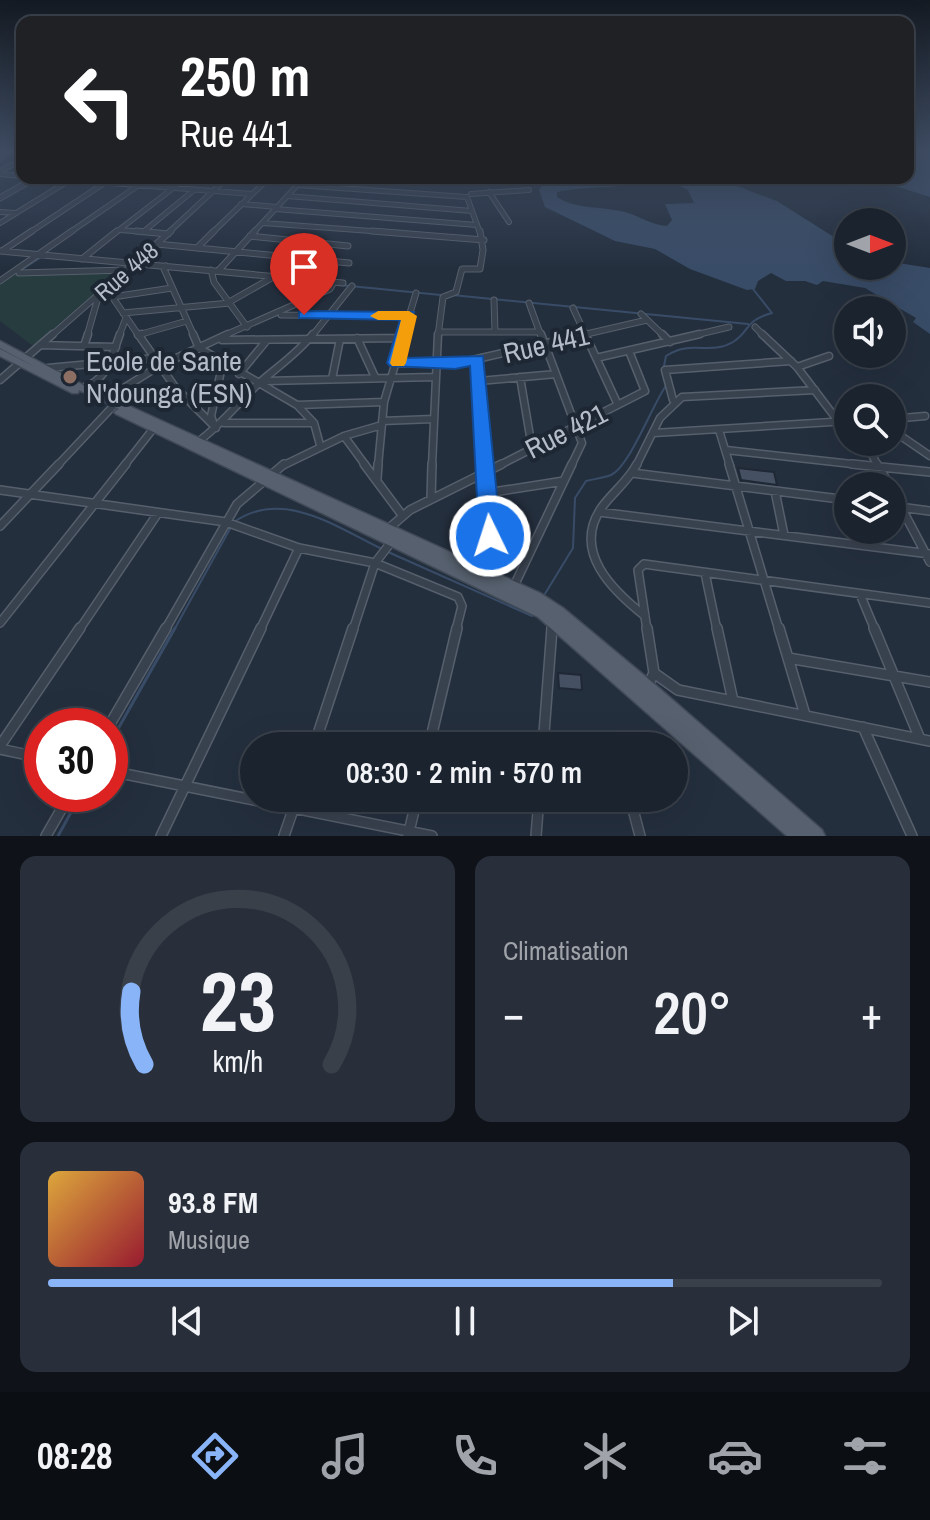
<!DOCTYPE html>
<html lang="fr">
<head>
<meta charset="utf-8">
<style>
  body { margin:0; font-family:"Archivo Narrow",sans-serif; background:#282f3a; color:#f1f3f6; height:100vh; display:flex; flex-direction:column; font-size:30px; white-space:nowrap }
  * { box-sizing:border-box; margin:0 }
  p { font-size:26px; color:#a0a4aa }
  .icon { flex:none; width:44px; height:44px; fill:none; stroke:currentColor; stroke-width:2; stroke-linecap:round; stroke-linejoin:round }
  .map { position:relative; height:836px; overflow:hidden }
  .panel { display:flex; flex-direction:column; gap:20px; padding:20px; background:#0f1319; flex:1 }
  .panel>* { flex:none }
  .hud { position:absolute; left:16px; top:16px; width:898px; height:168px; border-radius:16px; box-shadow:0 8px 32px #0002,0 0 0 2px #39404a; background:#202124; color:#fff; overflow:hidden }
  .needle { width:52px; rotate:90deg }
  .fabs { position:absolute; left:834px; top:208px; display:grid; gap:16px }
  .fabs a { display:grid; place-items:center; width:72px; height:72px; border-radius:50%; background:#1b232e; box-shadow:0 8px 32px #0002,0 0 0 2px #39404a; font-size:40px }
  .speed { position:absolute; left:24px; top:708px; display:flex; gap:16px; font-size:40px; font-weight:700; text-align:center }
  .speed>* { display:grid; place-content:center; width:104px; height:104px; border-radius:50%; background:#1b232e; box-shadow:0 8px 32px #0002,0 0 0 2px #39404a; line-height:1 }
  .speed .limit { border:12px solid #d22; background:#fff; color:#111 }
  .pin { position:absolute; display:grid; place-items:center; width:68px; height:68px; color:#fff; margin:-82px -34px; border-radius:50% 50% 50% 0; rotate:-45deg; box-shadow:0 0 8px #0007 }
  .pin .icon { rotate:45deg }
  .me { position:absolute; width:88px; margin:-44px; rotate:356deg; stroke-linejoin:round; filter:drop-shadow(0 0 6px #0008) }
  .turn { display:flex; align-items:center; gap:28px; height:168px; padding:0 32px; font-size:36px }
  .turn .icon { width:104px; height:104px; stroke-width:2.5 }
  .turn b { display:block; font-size:56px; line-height:68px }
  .big { font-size:60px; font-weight:600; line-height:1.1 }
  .panel .widget { flex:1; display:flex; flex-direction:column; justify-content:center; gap:12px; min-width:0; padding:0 28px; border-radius:16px; background:#282f3a }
  .panel .dial { align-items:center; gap:0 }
  .dial svg { height:208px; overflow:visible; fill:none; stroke:#39404a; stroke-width:7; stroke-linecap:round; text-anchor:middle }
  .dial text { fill:#f1f3f6; stroke:none }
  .song { display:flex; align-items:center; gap:24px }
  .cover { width:96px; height:96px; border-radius:12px; background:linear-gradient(135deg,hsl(40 70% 55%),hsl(350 70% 35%)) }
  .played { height:8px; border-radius:4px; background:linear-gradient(90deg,#8ab4f8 75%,#39404a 75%) }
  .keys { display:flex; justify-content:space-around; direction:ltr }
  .heat { display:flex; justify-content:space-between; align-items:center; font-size:44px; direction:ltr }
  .panel .tiles { flex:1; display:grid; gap:20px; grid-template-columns:1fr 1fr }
  .widget:last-child { grid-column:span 2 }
  .trip { position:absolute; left:240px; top:732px; width:448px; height:80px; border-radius:40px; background:#1b232e; box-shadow:0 8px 32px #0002,0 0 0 2px #39404a; font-weight:600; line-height:80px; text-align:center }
  .tab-bar { display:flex; height:128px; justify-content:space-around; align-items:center; background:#0b0e12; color:#a0a4aa }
  .tab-bar .icon { width:56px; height:56px }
  .tab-bar .selected { color:#8ab4f8 }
  .tab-bar b { font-size:36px; color:#f1f3f6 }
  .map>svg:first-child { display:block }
  .green { fill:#263c3f }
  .water { fill:#394c67 }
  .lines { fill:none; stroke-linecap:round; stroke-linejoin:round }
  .stream-far1 { stroke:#394c67; stroke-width:2 }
  .stream { stroke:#394c67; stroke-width:3 }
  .building { fill:#455162; stroke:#1f2835; stroke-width:2 }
  .minor-far4-casing { stroke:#565f6c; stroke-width:6 }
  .minor-far3-casing { stroke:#565f6c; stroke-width:7 }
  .minor-far2-casing { stroke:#565f6c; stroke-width:9 }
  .minor-far1-casing { stroke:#565f6c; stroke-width:10 }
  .minor-casing { stroke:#565f6c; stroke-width:12 }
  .tertiary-casing { stroke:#565f6c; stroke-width:7 }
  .primary-casing { stroke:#414a57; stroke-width:3 }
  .minor-far4 { stroke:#38414e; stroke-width:4 }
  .minor-far3 { stroke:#38414e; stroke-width:5 }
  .minor-far2 { stroke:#38414e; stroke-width:6 }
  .minor-far1 { stroke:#38414e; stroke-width:7 }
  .minor { stroke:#38414e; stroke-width:9 }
  .tertiary { stroke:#38414e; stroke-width:5 }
  .primary { fill:#56606e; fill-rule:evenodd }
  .route { fill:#1a73e8; stroke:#114b97; stroke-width:2 }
  .slow { fill:#f59e0b }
  .education-dot { fill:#8d6e63; stroke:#1d2633; stroke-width:3 }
  .labels { text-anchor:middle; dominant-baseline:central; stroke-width:8; stroke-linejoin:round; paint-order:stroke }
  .far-street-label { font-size:24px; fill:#b4bcc9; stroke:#1d2633 }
  .street-label { font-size:28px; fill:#b4bcc9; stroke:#1d2633 }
  .poi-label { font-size:28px; fill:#b4bcc9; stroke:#1d2633; text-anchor:start }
</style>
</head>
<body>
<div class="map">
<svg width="930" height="836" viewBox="0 0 930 836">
  <rect width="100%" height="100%" fill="#242f3e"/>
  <path class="green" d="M121 271 33 346 0 321V285L15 275Z"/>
  <path class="water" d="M908 151H930V197L870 178H908Z
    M546 178H627L628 185C604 188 579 187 557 192V197C578 210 601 206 625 212 640 216 651 225 667 226L672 220 665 204 694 203 688 190 664 178 721 180 777 201 848 246V266H892V262L930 268V334L913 322 916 318 865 288 823 281 817 285 805 281H786L771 273 758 281 755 289 747 290 690 269 655 249 615 241 545 207 539 190Z"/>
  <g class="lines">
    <path class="stream-far1" d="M21 270 43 256
      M340 285 441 295
      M452 295 748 324
      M664 366 666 356C692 339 709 356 733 342 751 331 743 321 772 313L753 289
      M234 522C283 488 336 527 382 549
      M388 552 532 616 534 613
      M543 597 573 548 575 498 586 481C594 479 603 478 611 475 630 466 652 405 667 384
      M174 630 231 527"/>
    <path class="stream" d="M110 743 175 628
      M58 836 81 794"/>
  </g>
  <path class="building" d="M738 468 774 472 777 485 741 480Z
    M558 673 581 675 582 690 559 688Z"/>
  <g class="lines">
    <g class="minor-far4-casing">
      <path id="minor-far4" d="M0 158 12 151
        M0 171 22 160
        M0 174 22 176
        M46 178 252 194
        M430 178 476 181
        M377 181 378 178
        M297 185 467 197
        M489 192 509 222
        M471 194 529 190
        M287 196 472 211
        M467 197 480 233
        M241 204 277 207
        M275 209 477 225
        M0 212 16 213
        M0 223 70 180
        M263 223 398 233
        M120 230 160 233
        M143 232 194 190
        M29 233 112 178
        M69 233 149 178
        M115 233 186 178
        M168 233 227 178
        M212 233 269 178
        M253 233 304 178"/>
    </g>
    <g class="minor-far3-casing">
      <path id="minor-far3" d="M136 231 168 234
        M372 231 484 240
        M250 236 348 246
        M157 244 349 263
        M197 248 214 231
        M0 251 343 283
        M2 251 32 231
        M82 259 117 231
        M166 266 164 269 194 336
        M211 270 214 282 247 327
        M218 271 255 231
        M19 273 126 270
        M0 281 72 231
        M113 298 139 336
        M93 300 172 288
        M494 300 495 332
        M231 301 275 276
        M529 303 541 336
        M573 308 586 336
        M123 313 230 303
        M641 314 664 336
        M281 315 409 316
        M755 327 764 336
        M439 332H540
        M138 335 187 321
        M51 336 171 231
        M87 336 97 301
        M119 336 126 318
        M223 336 330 289 334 282
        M312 336 352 286
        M403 336 416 293
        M438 336 443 297 456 292 462 269H480L483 250 480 231
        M578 336 647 320
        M691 336 729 327"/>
    </g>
    <g class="minor-far2-casing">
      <path id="minor-far2" d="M138 334 175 387 216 428
        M193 334 199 348 297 405 314 423 320 445
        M541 334 582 443 571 466
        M585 334 618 405
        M662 334 670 342
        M762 334 797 367 838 421
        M138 335 142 334
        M357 338 375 377
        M222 340 403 338
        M40 345 116 347
        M84 346 88 334
        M596 358 700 334
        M478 359 485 466
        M396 363 455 364 586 334
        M797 367 829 356
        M48 368 155 358
        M239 374 267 340
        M520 377 532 448
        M332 379 340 339
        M0 380 53 334
        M266 381 434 377
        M479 381 556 374
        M82 388C108 380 111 358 120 334
        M106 399 159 366 228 334
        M673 400 665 370 791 361
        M297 405 384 402
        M892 419 925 416
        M382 421 433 419
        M213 422 211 416 221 371 227 366
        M224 423H314
        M719 430 730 466
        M892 430 930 456
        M654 433 848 421
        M344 436 366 466
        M199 441C222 424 237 404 258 384 277 367 297 354 313 334
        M865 442 878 466
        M726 450 870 466
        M57 466 116 403
        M124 466 153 429
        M282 466 344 436 382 425
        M378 466 384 402 404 334
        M432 466 438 334
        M498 466 645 391 629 351
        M636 466 660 418 682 397 815 390"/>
    </g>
    <g class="minor-far1-casing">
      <path id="minor-far1" d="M364 464 402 515
        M485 464 492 558 489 576
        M637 464C628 481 613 492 602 507 571 551 613 591 645 616
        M729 464 779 630
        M852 464 930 472
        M877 464 890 486
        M632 473 848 500
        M377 479 378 464
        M0 490 226 522 299 548 375 563 458 597 462 606 456 630
        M892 490 930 562
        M775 491 784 535
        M487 493 564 481
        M431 499 432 464
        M892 506 930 511
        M599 512 930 554
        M0 526 59 464
        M388 529 410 510 502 464
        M705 573 717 630
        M514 586 572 464
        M860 594 875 630
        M0 623 126 464
        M79 630 158 513
        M165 630 237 504 284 464
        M260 630 299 548
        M353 630 375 563 392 541
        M551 630 552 622
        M647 630 638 570 644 564 930 603"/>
    </g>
    <g class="minor-casing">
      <path id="minor" d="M647 628 654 673 647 687
        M717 628 733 701
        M779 628 805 715
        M874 628 920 739
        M788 658 930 682
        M654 673 678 690 930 741
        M109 726 166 628
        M863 727 912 836
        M0 746 80 628
        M314 746 353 628
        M429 746 457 628
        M543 746 552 628
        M0 749 42 758
        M110 771 432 836
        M630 798 640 836
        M46 836 70 794
        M161 836 261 628
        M284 836 297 798
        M408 836 417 798
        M536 836 539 798"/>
    </g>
    <g class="tertiary-casing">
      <path id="tertiary" d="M0 198 35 178"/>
    </g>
    <g class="primary-casing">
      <path id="primary" d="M0 341 85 386 540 593 563 608 652 682 822 830 825 836H787L538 617 116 414 114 412 119 409 79 390 78 393H72L0 356V349L37 368 0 348Z"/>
    </g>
    <use href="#minor-far4" class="minor-far4"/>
    <use href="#minor-far3" class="minor-far3"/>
    <use href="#minor-far2" class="minor-far2"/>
    <use href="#minor-far1" class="minor-far1"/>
    <use href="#minor" class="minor"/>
    <use href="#tertiary" class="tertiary"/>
    <use href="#primary" class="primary"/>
  </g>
  <linearGradient id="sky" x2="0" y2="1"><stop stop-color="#141a22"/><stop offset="0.56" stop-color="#3f4d63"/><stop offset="1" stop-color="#3f4d63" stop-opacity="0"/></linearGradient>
  <rect width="930" height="268" fill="url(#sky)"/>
  <path class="route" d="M304 311 414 312 405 358 483 356 501 536 498 542H483L479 536 470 366 455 369 390 366 387 363 400 320 299 318V312Z"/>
  <path class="slow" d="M409 311 417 316 406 363 404 366H392L390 363 401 320H378L370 316 378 311Z"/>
  <circle class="education-dot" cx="70" cy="377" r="8"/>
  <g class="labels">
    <g class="far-street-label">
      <text transform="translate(126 271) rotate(-41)">Rue 448</text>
    </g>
    <g class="street-label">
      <text transform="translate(546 344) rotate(-13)">Rue 441</text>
      <text transform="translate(566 431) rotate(-27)">Rue 421</text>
    </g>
    <g class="poi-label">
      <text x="86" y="361">Ecole de Sante<tspan x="86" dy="32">N'dounga (ESN)</tspan></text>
    </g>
  </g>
</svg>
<div class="fabs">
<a><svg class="needle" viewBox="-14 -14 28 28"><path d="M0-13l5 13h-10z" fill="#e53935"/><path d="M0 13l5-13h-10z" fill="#a0a4aa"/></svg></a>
<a><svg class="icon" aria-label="sound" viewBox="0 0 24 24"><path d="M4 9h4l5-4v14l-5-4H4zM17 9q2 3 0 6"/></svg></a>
<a><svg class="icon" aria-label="search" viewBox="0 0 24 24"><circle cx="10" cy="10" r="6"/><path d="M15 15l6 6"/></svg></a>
<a><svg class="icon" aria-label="layers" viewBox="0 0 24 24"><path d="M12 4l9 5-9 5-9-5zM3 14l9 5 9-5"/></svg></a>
</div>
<div class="speed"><div class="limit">30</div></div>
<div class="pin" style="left:304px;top:315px;background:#d93025"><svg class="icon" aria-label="arrive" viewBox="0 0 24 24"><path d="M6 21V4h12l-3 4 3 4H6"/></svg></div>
<svg class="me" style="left:490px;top:536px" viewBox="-20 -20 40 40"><circle r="17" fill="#1a73e8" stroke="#fff" stroke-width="3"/><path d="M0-11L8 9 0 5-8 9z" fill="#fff"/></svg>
<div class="trip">08:30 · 2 min · 570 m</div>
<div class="hud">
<div class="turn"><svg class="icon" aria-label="left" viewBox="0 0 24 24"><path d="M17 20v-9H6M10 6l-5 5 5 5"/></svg><div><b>250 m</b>Rue 441</div></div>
</div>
</div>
<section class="panel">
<div class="tiles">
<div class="widget dial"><svg viewBox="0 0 100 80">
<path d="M14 69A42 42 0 1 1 86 69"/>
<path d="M14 69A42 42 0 0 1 9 41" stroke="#8ab4f8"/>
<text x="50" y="56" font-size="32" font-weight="700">23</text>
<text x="50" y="72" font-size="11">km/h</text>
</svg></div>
<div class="widget"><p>Climatisation</p>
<div class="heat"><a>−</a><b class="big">20°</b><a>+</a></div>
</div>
<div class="widget">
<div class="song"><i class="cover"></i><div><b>93.8 FM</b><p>Musique</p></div></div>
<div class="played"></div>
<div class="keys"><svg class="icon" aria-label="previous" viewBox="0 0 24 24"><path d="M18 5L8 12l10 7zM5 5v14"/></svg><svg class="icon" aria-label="pause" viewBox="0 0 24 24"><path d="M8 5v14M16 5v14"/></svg><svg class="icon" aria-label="next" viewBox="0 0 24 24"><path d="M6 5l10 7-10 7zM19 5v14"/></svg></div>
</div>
</div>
</section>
<nav class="tab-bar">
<b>08:28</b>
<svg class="icon selected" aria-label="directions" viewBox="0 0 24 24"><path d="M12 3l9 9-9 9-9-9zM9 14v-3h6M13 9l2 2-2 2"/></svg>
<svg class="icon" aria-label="music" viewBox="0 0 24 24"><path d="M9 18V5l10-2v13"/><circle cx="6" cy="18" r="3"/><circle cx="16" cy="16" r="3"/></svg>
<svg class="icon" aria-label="phone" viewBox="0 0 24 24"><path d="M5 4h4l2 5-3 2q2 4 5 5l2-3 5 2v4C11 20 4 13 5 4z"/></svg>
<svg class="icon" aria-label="climate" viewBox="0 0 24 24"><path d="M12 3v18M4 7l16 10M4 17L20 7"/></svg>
<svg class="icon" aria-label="car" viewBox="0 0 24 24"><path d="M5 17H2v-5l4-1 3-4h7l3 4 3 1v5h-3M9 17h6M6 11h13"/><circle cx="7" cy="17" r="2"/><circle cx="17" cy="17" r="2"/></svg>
<svg class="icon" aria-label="filters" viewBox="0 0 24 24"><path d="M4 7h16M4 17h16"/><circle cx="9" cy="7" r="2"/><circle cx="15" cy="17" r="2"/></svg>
</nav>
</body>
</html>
